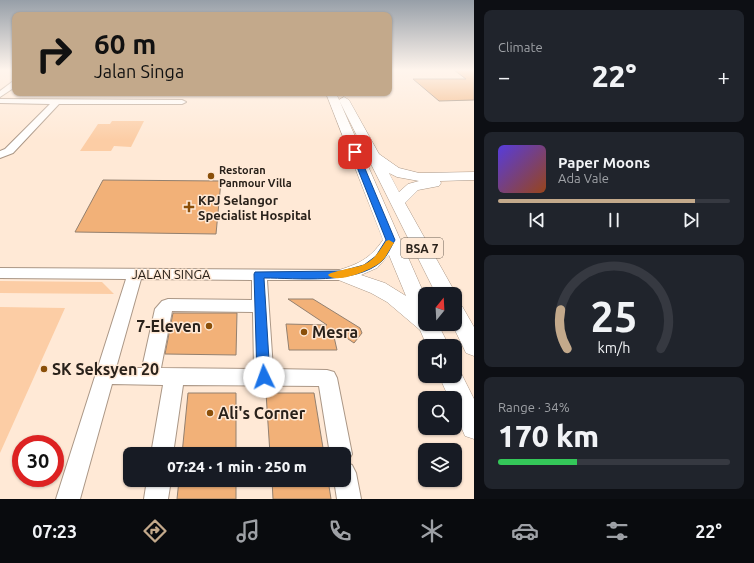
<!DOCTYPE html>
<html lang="en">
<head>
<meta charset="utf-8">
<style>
  body { margin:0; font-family:Ubuntu,sans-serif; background:#20242c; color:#f1f3f6; height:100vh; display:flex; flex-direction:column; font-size:15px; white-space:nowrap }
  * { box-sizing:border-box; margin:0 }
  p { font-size:13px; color:#9ea1a6 }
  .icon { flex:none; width:22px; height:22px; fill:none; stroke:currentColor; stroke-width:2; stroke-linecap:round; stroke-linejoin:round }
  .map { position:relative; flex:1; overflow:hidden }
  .drawer { display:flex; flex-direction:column; gap:10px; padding:10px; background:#0d0f14; width:280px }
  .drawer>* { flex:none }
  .guide { position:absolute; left:12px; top:12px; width:380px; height:84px; border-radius:8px; box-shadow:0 1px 3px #0004; background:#c3a98b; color:#111; overflow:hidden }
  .needle { width:26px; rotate:18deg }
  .buttons { position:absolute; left:418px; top:287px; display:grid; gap:8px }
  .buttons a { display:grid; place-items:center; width:44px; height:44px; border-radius:8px; background:#171b24; box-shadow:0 1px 3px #0004; font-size:20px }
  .speed { position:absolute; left:12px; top:435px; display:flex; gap:8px; font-size:20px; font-weight:700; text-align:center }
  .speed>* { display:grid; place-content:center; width:52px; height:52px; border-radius:50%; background:#171b24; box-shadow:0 1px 3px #0004; line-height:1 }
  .speed .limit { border:6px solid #d22; background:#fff; color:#111 }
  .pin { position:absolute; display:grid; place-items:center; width:34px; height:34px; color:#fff; margin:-17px; border-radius:8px; box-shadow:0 2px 6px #0006 }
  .me { position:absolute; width:44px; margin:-22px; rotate:357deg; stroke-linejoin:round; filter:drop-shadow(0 0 3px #0008) }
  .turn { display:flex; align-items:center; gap:14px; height:84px; padding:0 16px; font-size:18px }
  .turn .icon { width:52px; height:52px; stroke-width:2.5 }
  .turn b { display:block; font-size:28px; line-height:34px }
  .big { font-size:30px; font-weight:800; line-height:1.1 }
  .drawer .card { flex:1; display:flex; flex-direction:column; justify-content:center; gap:6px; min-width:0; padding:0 14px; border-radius:8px; background:#20242c }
  .drawer .dial { align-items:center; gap:0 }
  .dial svg { height:104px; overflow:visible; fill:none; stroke:#363941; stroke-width:7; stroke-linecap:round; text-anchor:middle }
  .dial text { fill:#f1f3f6; stroke:none }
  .song { display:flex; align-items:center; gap:12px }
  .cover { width:48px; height:48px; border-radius:6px; background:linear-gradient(135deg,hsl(250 70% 55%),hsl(20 70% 35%)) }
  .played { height:4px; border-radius:2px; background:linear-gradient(90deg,#c3a98b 85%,#363941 85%) }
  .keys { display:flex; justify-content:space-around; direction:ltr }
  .heat { display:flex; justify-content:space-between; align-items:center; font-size:22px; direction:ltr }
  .charge { height:6px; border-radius:3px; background:linear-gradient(90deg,#34c759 34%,#363941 0) }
  .trip { position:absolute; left:123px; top:447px; width:228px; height:40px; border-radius:8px; background:#171b24; box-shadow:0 1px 3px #0004; font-weight:800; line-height:40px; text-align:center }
  .tabs { display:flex; height:64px; justify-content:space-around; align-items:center; background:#090b0e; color:#9ea1a6 }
  .tabs .icon { width:28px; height:28px }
  .tabs .active { color:#c3a98b }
  .tabs b { font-size:18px; color:#f1f3f6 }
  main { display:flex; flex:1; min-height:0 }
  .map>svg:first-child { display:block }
  .green { fill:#fccda5 }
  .building { fill:#f2b178; stroke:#93806f }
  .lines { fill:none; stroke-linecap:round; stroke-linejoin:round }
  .minor-casing { stroke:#ab9786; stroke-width:2 }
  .major-casing { stroke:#ab9786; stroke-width:1 }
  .minor { fill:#fff; fill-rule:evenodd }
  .major { fill:#fff; fill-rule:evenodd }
  .route { fill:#1a73e8; stroke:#114b97 }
  .slow { fill:#f59e0b }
  .poi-dot { fill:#8a4f09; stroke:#ffe9d6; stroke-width:1.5 }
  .labels { text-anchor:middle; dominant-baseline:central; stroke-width:3; stroke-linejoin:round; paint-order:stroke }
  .far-poi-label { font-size:11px; font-weight:bold; fill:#2a221b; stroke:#ffe9d6; text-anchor:start }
  .shield { fill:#ffe9d6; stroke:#6a5e53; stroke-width:1 }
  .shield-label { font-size:12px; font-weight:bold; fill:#2a221b }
  .poi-label { font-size:13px; font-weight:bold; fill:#2a221b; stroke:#ffe9d6; text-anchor:start }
  .street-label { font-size:13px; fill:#2a221b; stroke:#ffe9d6 }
  .near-poi-label { font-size:16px; font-weight:bold; fill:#2a221b; stroke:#ffe9d6; text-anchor:start }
</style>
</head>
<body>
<main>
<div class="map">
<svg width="474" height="499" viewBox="0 0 474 499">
  <rect width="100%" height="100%" fill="#ffe9d6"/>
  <path class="green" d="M112 121H144L131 147 114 146 111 151H80L98 124H110Z
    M0 281 102 282 114 294 0 293Z
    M0 307 65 308 0 453Z"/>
  <path class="building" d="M454 70H474V100L439 101 413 79H466Z
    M103 180 221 181 216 234 75 232Z
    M288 299H313L360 328 362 333 354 343 332 328 337 350H289L286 324 327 325Z
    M173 313H237L236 355 165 354Z
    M188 393H236V454H182Z
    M266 393H314L324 454H270Z
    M179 480H236V499H177Z
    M272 480H328L331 499H273Z"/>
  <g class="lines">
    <g class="minor-casing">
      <path id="minor" d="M12 82H15V87L0 97V91Z
        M0 99 182 100 186 102 182 104H59L13 153 0 158V151L5 149 50 104 0 103Z
        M0 268 342 270 347 271 350 275 347 279 342 280H267L273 369 327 370 334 372 337 378 352 454 347 463 352 465 356 473 361 499H337L334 480H344V454H330L319 386 183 385 173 454H151L163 385 112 384 80 499H56L126 279 0 278ZM141 279 252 280V300L168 299 162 301 155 309 142 368H116ZM172 311 253 312 254 369 161 368Z
        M147 480H171L168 499H144Z"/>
    </g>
    <g class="major-casing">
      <path id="major" d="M326 93H336L425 296V324H438L449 346H427L420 330 387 302 371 293 336 279 333 275 336 271C358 264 369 260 383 240ZM389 255 406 296 385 283 361 275 377 268Z
        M344 97 349 100 379 154 399 168 419 173 474 172V180L440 181 441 183 439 186 418 190 405 203 456 294 455 295 436 294 339 100ZM389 173 397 177 419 181 408 184 399 192Z
        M455 304 462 306 474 327V356L466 353 452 324H455Z
        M455 367 459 369 474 399V439L465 436 455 413V398H449L439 376H455Z"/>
    </g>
    <use href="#minor" class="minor"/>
    <use href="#major" class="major"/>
  </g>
  <linearGradient id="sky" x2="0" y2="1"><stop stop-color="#979fa8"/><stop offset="0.5" stop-color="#fff5ed"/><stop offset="1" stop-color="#fff5ed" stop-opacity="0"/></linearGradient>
  <rect width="474" height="140" fill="url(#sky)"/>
  <path class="route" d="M352 150 358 152 395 240C391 247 387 256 382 261 356 285 297 278 264 278L270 377 268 381 264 383 259 381 257 377 254 274 255 272 342 271 364 265 376 256 386 240 351 152Z"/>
  <path class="slow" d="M389 240 394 243C390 248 387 256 382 261 374 269 336 285 328 275 331 271 357 268 365 264 375 259 380 250 386 241Z"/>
  <g class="poi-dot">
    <circle cx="211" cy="176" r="4"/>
    <path d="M187 201h4v4h4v4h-4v4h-4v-4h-4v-4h4z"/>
    <circle cx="209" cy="326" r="4"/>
    <circle cx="304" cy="332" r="4"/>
    <circle cx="44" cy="369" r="4"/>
    <circle cx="210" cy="413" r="4"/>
  </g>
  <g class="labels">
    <g class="far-poi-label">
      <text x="219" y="170">Restoran<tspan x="219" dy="13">Panmour Villa</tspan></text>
    </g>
    <rect class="shield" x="401" y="238" width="42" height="20" rx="3"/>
    <g class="shield-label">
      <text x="422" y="248">BSA 7</text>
    </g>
    <g class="poi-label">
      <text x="198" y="200">KPJ Selangor<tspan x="198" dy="15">Specialist Hospital</tspan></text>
    </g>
    <g class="street-label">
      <text x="171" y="274">JALAN SINGA</text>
    </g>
    <g class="near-poi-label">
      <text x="201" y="326" text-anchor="end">7-Eleven</text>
      <text x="312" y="332">Mesra</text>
      <text x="52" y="369">SK Seksyen 20</text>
      <text x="218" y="413">Ali's Corner</text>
    </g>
  </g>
</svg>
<div class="buttons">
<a><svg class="needle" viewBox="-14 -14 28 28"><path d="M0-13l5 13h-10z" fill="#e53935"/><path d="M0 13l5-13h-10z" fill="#9ea1a6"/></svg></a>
<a><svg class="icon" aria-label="sound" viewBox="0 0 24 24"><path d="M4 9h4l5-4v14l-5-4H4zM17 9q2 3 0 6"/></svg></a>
<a><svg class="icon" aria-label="search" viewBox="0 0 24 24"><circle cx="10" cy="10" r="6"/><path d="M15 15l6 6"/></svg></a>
<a><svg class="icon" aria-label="layers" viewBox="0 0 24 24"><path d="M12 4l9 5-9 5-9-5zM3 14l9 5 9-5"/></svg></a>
</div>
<div class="speed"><div class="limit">30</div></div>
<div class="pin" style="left:355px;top:152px;background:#d93025"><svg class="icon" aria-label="arrive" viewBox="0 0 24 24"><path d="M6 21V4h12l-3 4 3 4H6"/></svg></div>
<svg class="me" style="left:264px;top:377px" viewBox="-20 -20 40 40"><circle r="19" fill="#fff"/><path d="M0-13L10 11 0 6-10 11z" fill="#1a73e8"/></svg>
<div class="trip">07:24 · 1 min · 250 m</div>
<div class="guide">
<div class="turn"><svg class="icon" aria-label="right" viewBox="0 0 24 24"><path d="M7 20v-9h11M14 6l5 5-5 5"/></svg><div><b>60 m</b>Jalan Singa</div></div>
</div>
</div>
<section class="drawer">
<div class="card"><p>Climate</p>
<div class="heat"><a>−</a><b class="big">22°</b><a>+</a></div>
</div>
<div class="card">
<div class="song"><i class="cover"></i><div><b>Paper Moons</b><p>Ada Vale</p></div></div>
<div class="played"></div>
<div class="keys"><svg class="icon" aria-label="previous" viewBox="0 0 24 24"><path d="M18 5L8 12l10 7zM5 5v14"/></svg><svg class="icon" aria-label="pause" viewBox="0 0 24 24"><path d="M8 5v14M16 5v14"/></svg><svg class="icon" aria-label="next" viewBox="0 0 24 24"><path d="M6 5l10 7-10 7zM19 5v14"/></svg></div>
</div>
<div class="card dial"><svg viewBox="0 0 100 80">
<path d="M14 69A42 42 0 1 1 86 69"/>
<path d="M14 69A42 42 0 0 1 9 39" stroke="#c3a98b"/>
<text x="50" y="56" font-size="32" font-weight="700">25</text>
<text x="50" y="72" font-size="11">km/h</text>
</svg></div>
<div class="card"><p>Range · 34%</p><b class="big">170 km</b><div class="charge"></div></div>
</section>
</main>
<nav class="tabs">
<b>07:23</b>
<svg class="icon active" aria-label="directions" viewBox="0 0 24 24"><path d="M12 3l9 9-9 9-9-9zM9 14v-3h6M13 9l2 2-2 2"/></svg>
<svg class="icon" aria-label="music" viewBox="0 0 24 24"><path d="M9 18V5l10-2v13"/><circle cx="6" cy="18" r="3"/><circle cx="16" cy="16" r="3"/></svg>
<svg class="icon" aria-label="phone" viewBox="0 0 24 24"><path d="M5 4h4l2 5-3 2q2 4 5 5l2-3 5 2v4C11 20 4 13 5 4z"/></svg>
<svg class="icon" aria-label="climate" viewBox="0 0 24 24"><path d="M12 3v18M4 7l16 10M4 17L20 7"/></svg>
<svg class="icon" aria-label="car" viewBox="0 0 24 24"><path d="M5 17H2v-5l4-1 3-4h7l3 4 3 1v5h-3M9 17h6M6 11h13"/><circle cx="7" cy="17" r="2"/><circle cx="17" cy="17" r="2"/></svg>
<svg class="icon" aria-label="filters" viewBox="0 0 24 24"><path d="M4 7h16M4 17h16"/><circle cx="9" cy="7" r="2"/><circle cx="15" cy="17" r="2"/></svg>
<b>22°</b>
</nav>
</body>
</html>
